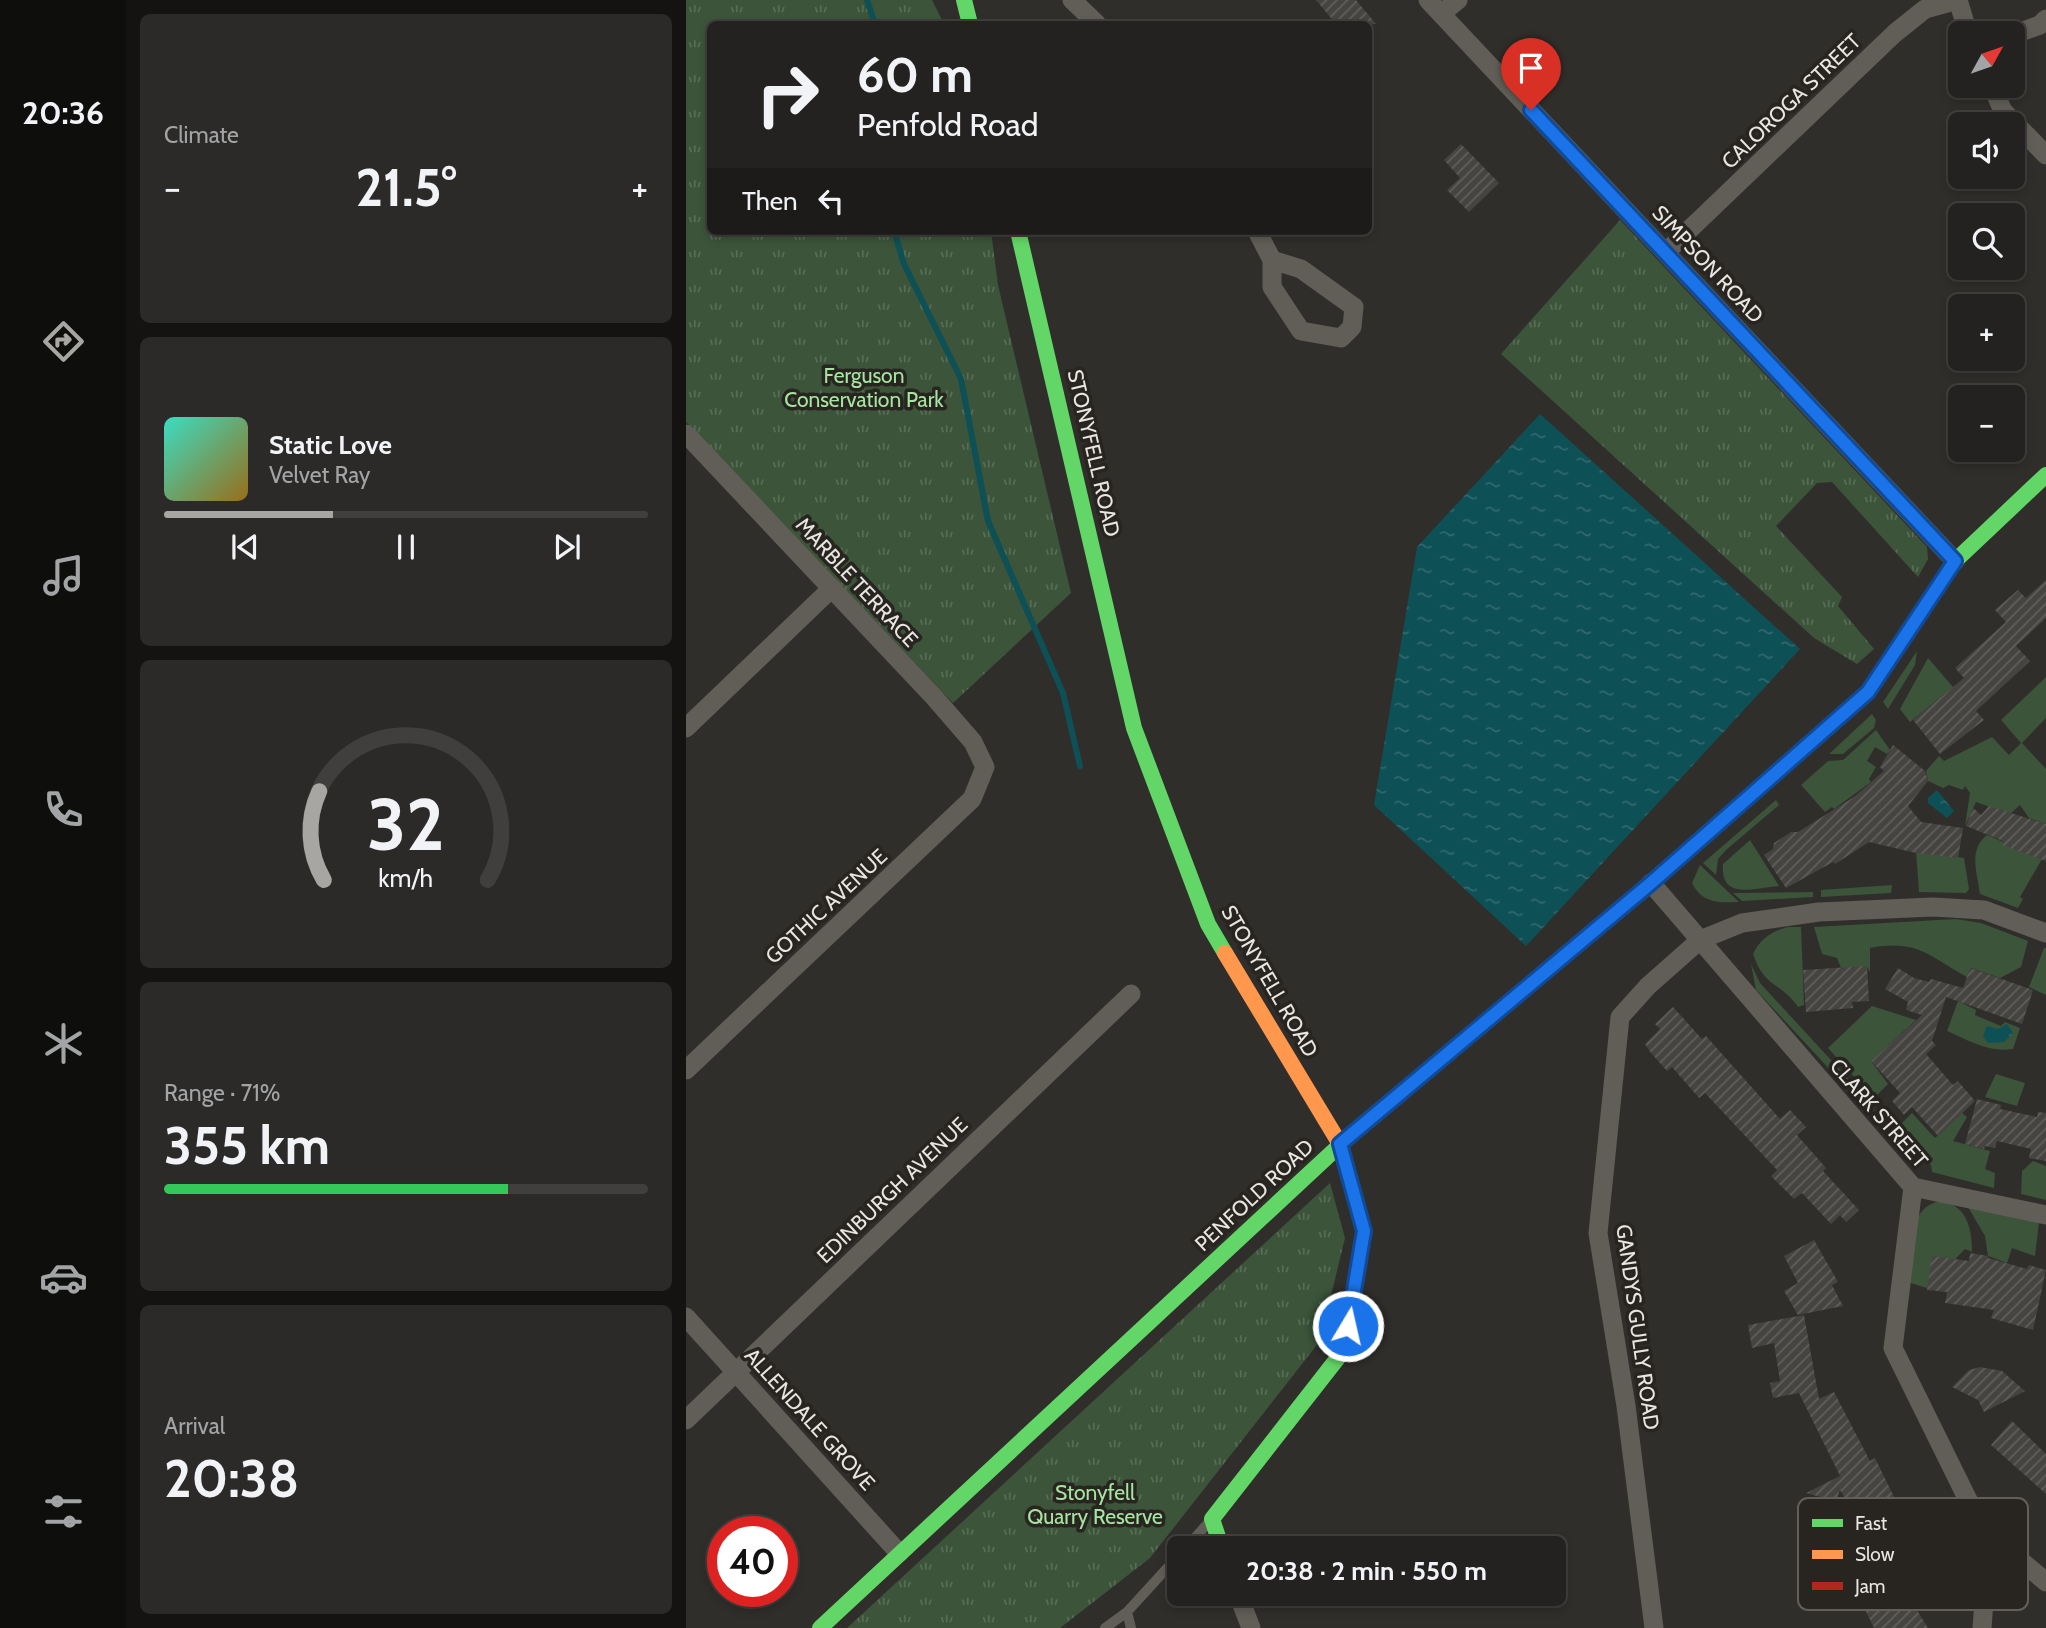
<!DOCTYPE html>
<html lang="en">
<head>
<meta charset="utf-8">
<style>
  body { margin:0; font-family:Cabin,sans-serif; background:#2c2a29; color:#f1f3f6; height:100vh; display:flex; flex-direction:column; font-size:26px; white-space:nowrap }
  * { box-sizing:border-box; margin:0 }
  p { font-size:23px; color:#a3a4a5 }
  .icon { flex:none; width:38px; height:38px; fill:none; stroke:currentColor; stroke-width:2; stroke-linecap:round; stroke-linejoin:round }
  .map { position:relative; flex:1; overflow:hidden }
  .drawer { display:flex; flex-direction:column; gap:14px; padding:14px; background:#141312; width:560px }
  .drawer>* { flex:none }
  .guide { position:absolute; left:21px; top:21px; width:665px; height:214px; border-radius:10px; box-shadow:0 4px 10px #0003,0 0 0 2px #413f3e; background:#242220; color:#f1f3f6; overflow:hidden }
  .needle { width:46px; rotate:50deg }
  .tools { position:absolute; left:1262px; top:21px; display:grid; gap:14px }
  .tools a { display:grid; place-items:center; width:77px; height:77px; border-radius:10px; background:#242220; box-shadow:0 4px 10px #0003,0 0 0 2px #413f3e; font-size:35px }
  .speed { position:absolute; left:21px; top:1516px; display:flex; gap:14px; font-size:35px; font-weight:700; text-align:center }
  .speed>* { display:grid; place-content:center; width:91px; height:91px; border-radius:50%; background:#242220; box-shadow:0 4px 10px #0003,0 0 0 2px #413f3e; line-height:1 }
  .speed .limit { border:10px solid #d22; background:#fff; color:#111 }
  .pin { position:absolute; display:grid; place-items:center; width:60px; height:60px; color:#fff; margin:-72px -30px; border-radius:50% 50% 50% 0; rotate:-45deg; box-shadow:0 0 7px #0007 }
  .pin .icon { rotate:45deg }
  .me { position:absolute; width:77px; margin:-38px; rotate:9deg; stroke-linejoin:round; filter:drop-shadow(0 0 5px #0008) }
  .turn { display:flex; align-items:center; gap:24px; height:147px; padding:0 35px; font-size:32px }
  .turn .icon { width:91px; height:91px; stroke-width:2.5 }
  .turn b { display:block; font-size:49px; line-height:60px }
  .then { display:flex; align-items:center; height:66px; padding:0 35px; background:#0003; gap:14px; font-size:26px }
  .big { font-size:52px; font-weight:800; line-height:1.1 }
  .drawer .card { flex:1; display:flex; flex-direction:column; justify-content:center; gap:10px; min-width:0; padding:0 24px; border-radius:10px; background:#2c2a29 }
  .drawer .dial { align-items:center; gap:0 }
  .dial svg { height:182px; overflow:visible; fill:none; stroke:#413f3e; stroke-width:7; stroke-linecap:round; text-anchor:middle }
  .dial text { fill:#f1f3f6; stroke:none }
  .song { display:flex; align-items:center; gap:21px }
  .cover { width:84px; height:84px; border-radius:10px; background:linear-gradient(135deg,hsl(170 70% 55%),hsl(40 70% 35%)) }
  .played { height:7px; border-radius:4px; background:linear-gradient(90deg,#a8a6a2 35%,#413f3e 35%) }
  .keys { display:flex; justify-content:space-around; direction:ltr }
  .heat { display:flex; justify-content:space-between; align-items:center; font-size:38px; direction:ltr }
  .charge { height:10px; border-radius:5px; background:linear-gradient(90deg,#34c759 71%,#413f3e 0) }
  .trip { position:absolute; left:481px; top:1536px; width:399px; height:70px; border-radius:10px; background:#242220; box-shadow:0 4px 10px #0003,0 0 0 2px #413f3e; font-weight:800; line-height:70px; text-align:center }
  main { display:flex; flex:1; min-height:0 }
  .tabs { display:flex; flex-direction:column; width:126px; justify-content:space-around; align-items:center; background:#0e0e0d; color:#a3a4a5 }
  .tabs .icon { width:49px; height:49px }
  .tabs .active { color:#a8a6a2 }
  .tabs b { font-size:32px; color:#f1f3f6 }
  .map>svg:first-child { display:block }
  .grass { fill:#3b543a }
  .park { fill:url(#park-tufts) }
  .water { fill:url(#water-ripples) }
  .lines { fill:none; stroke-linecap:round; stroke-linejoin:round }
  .stream { stroke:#0d5056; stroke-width:6 }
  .building { fill:url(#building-hatch) }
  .lane { stroke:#605e56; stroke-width:10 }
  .street { stroke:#605e56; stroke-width:19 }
  .fast { stroke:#63d668; stroke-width:16 }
  .slow { stroke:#ff974d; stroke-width:16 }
  .jam { stroke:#b3261e; stroke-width:16 }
  .route-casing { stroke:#114b97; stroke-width:18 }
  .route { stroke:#1a73e8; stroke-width:12 }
  .labels { text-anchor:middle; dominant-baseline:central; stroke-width:7; stroke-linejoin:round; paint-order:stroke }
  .street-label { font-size:21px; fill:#e8e6e2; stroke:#28241f }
  .park-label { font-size:21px; fill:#a5e5a1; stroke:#28241f }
  .key { fill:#28241f; stroke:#625e5a; stroke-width:2 }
  .key-label { font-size:19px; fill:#e8e6e2 }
</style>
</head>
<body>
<main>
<nav class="tabs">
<b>20:36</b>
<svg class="icon active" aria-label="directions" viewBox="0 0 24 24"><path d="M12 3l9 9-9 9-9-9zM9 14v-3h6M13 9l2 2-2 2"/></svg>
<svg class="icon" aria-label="music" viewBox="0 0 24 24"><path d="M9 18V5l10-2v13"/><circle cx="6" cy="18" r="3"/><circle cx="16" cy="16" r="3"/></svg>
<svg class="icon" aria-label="phone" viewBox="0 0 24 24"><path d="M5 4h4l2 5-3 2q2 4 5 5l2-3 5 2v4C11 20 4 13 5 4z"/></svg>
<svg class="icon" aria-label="climate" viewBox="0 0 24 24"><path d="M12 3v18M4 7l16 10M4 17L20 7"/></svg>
<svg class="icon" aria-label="car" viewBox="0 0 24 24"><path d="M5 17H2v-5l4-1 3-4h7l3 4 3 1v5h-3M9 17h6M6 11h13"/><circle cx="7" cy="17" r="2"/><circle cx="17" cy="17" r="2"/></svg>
<svg class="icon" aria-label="filters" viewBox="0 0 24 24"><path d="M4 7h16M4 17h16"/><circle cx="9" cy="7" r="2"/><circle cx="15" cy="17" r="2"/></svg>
</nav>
<section class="drawer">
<div class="card"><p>Climate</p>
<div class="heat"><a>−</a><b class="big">21.5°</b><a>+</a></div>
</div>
<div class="card">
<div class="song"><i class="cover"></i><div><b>Static Love</b><p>Velvet Ray</p></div></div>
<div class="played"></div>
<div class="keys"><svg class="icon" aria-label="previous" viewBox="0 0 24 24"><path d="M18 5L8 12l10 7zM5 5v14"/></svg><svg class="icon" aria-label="pause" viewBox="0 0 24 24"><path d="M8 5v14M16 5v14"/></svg><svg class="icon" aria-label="next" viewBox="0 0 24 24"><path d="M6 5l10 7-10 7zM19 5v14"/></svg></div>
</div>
<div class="card dial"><svg viewBox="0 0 100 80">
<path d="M14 69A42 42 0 1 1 86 69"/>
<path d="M14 69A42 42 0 0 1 12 30" stroke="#a8a6a2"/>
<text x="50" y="56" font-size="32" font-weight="700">32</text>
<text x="50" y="72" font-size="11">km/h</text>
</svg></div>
<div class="card"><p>Range · 71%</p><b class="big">355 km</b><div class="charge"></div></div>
<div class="card"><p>Arrival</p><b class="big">20:38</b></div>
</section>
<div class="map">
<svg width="1360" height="1628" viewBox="0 0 1360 1628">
  <defs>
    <pattern id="park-tufts" width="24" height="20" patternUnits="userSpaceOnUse" patternTransform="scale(1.75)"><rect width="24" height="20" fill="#3b543a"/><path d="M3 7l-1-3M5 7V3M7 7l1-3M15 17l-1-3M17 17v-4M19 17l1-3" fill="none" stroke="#576d56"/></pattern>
    <pattern id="water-ripples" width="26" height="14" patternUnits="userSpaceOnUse" patternTransform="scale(1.75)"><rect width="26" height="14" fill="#0d5056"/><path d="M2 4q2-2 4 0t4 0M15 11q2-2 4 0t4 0" fill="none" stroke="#30696e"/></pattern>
    <pattern id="building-hatch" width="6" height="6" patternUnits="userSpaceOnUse" patternTransform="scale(1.75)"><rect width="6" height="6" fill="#464441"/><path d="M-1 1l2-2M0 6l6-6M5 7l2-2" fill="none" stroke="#615f5c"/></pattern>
  </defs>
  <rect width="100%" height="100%" fill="#302e2b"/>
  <path class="grass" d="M1231 651 1229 665 1202 709 1197 702Z
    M1242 658 1267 687 1224 722 1214 709Z
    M1360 677V718L1336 743 1360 769V824L1343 818 1334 805 1324 814 1290 802 1279 826 1284 793 1279 786 1277 790 1263 785 1257 788 1242 781 1240 771 1253 756 1258 761 1306 737 1323 755 1335 743 1315 720Z
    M1186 714 1190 720 1188 728 1157 754H1143Z
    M1190 730 1204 750 1201 754 1189 747 1181 761 1190 767 1183 779 1185 782 1148 809 1146 807 1139 812 1115 785 1142 761 1157 760Z
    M1090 800 1093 805 1040 850 1032 859 1030 875 1017 863Z
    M1301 835 1356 859 1334 897 1337 899 1332 908 1294 894C1291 872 1282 850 1301 835Z
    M1064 840 1093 886C1068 888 1034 901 1037 864Z
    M1230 851 1278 858 1283 889 1280 893 1233 892Z
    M1014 865 1053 902C1032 903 1016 903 1006 883Z
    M1206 885 1205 893 1135 897V890Z
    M1127 892V897L1056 901 1047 893Z
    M1270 919 1295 923 1342 941 1335 967 1314 978 1285 968 1281 977C1242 956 1232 939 1184 948V972L1181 967 1155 968 1151 958 1136 954 1128 927Z
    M1102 927H1115L1118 1005 1112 1007C1094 981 1079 989 1067 954 1074 939 1086 931 1102 927Z
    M1358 948H1360V995L1343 987Z
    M1065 964 1074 983 1181 1099 1174 1102 1070 990Z
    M1272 1001 1290 1010 1289 1015 1315 1026 1319 1022 1334 1028 1327 1049C1303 1053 1282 1040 1261 1031Z
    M1186 1006 1230 1020 1185 1061 1202 1084 1188 1098 1142 1048Z
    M1310 1074 1339 1083 1331 1106 1299 1097Z
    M1226 1113 1249 1138 1276 1113 1281 1117 1267 1141 1304 1151 1299 1169 1309 1173 1308 1188 1246 1172 1245 1165 1208 1131Z
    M1347 1161 1360 1166V1200L1335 1194 1336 1171Z
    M1255 1201C1281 1205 1286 1229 1286 1252L1279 1249 1241 1288 1221 1282C1225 1254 1220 1206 1255 1201Z
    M1282 1207 1353 1222 1349 1256 1326 1248 1321 1263 1302 1256 1299 1236Z"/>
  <path class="park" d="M0 0H246L258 24H24V231H305L312 285 385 593 267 703 0 422Z
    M934 220 1241 547 1242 559 1232 577 1146 482 1131 483 1090 526 1156 597 1152 606 1188 649 1171 664 1128 638 815 354Z
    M644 1183 659 1238 634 1341 464 1558 374 1628H161Z"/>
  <path class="water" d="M854 414 1114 649 840 946 688 805 731 547Z
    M1251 790 1268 811 1261 818 1242 803V798Z
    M1321 1024 1327 1033 1318 1042 1302 1043 1297 1036 1301 1026 1312 1029Z"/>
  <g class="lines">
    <path class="stream" d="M181 0 189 24
      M208 231 218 264 275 379 302 521 377 693 394 766"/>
  </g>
  <path class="building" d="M630 0H670L690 24H650Z
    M775 144 813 183 783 212 761 190 774 178 758 160Z
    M1360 580V618L1330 646 1344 661 1290 711 1298 720 1254 754 1227 720 1278 678 1269 668 1320 622 1309 610 1332 590 1340 598Z
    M1207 745 1239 771 1242 781 1222 806 1235 822 1277 828 1272 858 1230 853 1183 842 1149 864 1147 862 1100 888 1078 855 1087 849 1088 843 1105 832H1112L1168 797 1198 771 1194 767Z
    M1303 806 1360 824V861L1316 845 1317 841 1280 826 1287 808 1295 815Z
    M1181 966 1183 1001 1166 1002 1167 1008 1120 1012 1117 970Z
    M1212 968 1228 978 1243 982 1245 979 1277 988 1284 968 1347 990 1336 1024 1260 997 1246 1041 1250 1045 1240 1054 1267 1085 1272 1081 1289 1101 1252 1136 1226 1107 1218 1115 1206 1101 1214 1093 1185 1061 1236 1015 1220 1010 1222 1002 1199 989Z
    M987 1007 1016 1039 1020 1036 1094 1119 1104 1110 1120 1127 1111 1135 1140 1168 1137 1171 1173 1210 1160 1222 1154 1215 1145 1224 1116 1193 1108 1199 1085 1176 1091 1170 1019 1093 1013 1098 986 1067 981 1071 965 1053 959 1044 974 1029 969 1024Z
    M1291 1099 1315 1105 1314 1109 1351 1117 1352 1112 1360 1113V1161L1343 1158 1345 1149 1311 1141 1309 1148 1299 1146 1298 1149 1279 1144Z
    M1128 1240 1152 1282 1146 1285 1157 1306 1112 1315 1098 1291 1112 1283 1098 1256Z
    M1284 1253 1302 1256V1258L1341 1269 1343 1265 1360 1270 1347 1330 1305 1318 1308 1310 1259 1303 1261 1292 1241 1290 1246 1256 1283 1261Z
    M1118 1315 1133 1399 1148 1392 1184 1461 1189 1458 1231 1544 1237 1541 1251 1568 1248 1569 1257 1587 1227 1604 1242 1628H1188L1172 1595 1217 1572 1198 1535 1185 1541 1154 1490 1146 1513 1138 1498 1120 1493 1154 1476 1113 1393 1087 1398 1084 1383 1094 1381 1088 1343 1066 1348 1062 1325Z
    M1294 1367 1316 1371 1339 1391 1298 1412 1292 1400 1266 1387 1283 1370Z
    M1326 1421 1360 1454V1494L1305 1445Z"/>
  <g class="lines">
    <path class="lane" d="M499 1549 523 1522
      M441 1612 445 1628
      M419 1628 441 1612 494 1554"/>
    <path class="street" d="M386 0 411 24
      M742 0 1269 561
      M1272 0 1282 33
      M755 14 772 0
      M1326 35 1354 25 1360 19
      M1306 86 1317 111 1360 155
      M571 231 586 260V287L615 331 655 338 666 327 668 307 615 269 586 260
      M980 252 1209 33 1239 9 1272 0
      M0 434 248 697 287 742 299 767 286 799 0 1070
      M0 728 146 588
      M965 883 1227 1187 1207 1348 1282 1500 1303 1534 1360 1582
      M1227 1187 1360 1215
      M0 1317 213 1553
      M0 1420 445 994
      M552 1594 565 1628
      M968 1628 940 1406 912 1233 934 1017 962 986 1014 940 1056 923 1133 912 1247 907 1298 910 1360 933
      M1296 1628 1303 1534"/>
    <path class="fast" d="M278 0 284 24
      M332 231 448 728 522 924 539 953
      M930 913 1182 692 1269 561 1360 475
      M536 1549 526 1519 658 1350 668 1292
      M134 1628 668 1132"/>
    <path class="slow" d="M539 953 654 1144 678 1231 668 1292"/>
    <path class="jam" d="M668 1132 930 913"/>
  </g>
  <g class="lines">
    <g class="route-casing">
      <path id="route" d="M662 1326 678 1231 654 1144 965 883 1182 692 1269 561 845 110"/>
    </g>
    <use href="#route" class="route"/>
  </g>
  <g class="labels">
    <g class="street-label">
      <text transform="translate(1105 101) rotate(-44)">CALOROGA STREET</text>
      <text transform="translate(1022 264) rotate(47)">SIMPSON ROAD</text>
      <text transform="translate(408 453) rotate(77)">STONYFELL ROAD</text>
      <text transform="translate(171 582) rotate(47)">MARBLE TERRACE</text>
      <text transform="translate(140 906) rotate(-43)">GOTHIC AVENUE</text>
      <text transform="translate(584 981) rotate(60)">STONYFELL ROAD</text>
      <text transform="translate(1193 1113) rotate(49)">CLARK STREET</text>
      <text transform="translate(206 1190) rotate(-44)">EDINBURGH AVENUE</text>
      <text transform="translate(568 1195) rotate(-43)">PENFOLD ROAD</text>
      <text transform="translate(952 1327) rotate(82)">GANDYS GULLY ROAD</text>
      <text transform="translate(124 1419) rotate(48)">ALLENDALE GROVE</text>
    </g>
    <g class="park-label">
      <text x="178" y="375">Ferguson<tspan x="178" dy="24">Conservation Park</tspan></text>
      <text x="409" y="1492">Stonyfell<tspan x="409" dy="24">Quarry Reserve</tspan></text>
    </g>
  </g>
  <rect x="1112" y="1498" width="230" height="112" rx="10" class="key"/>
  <rect x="1126" y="1519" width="31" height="8" fill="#63d668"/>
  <rect x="1126" y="1550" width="31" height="9" fill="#ff974d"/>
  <rect x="1126" y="1582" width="31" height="8" fill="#b3261e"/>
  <g class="key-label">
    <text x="1169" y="1530">Fast</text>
    <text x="1169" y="1561">Slow</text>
    <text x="1169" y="1593">Jam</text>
  </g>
</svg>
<div class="tools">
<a><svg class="needle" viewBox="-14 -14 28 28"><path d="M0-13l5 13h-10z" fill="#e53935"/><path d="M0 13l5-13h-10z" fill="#a3a4a5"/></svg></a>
<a><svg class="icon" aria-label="sound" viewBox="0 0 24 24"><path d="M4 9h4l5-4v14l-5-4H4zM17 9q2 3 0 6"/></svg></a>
<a><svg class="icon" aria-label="search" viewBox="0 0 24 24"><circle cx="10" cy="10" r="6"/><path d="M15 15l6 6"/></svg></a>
<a>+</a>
<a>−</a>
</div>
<div class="speed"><div class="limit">40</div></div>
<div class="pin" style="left:845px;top:110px;background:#d93025"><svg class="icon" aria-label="arrive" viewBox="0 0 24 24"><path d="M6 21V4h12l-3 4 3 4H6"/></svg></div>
<svg class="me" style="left:662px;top:1326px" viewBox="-20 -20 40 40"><circle r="17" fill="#1a73e8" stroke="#fff" stroke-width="3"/><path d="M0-11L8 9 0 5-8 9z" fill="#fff"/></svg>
<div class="trip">20:38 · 2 min · 550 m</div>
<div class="guide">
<div class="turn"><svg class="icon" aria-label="right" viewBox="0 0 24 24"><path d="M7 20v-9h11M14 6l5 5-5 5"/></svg><div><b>60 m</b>Penfold Road</div></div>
<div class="then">Then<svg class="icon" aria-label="left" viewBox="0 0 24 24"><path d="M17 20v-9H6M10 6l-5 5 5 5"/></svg></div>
</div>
</div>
</main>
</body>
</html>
